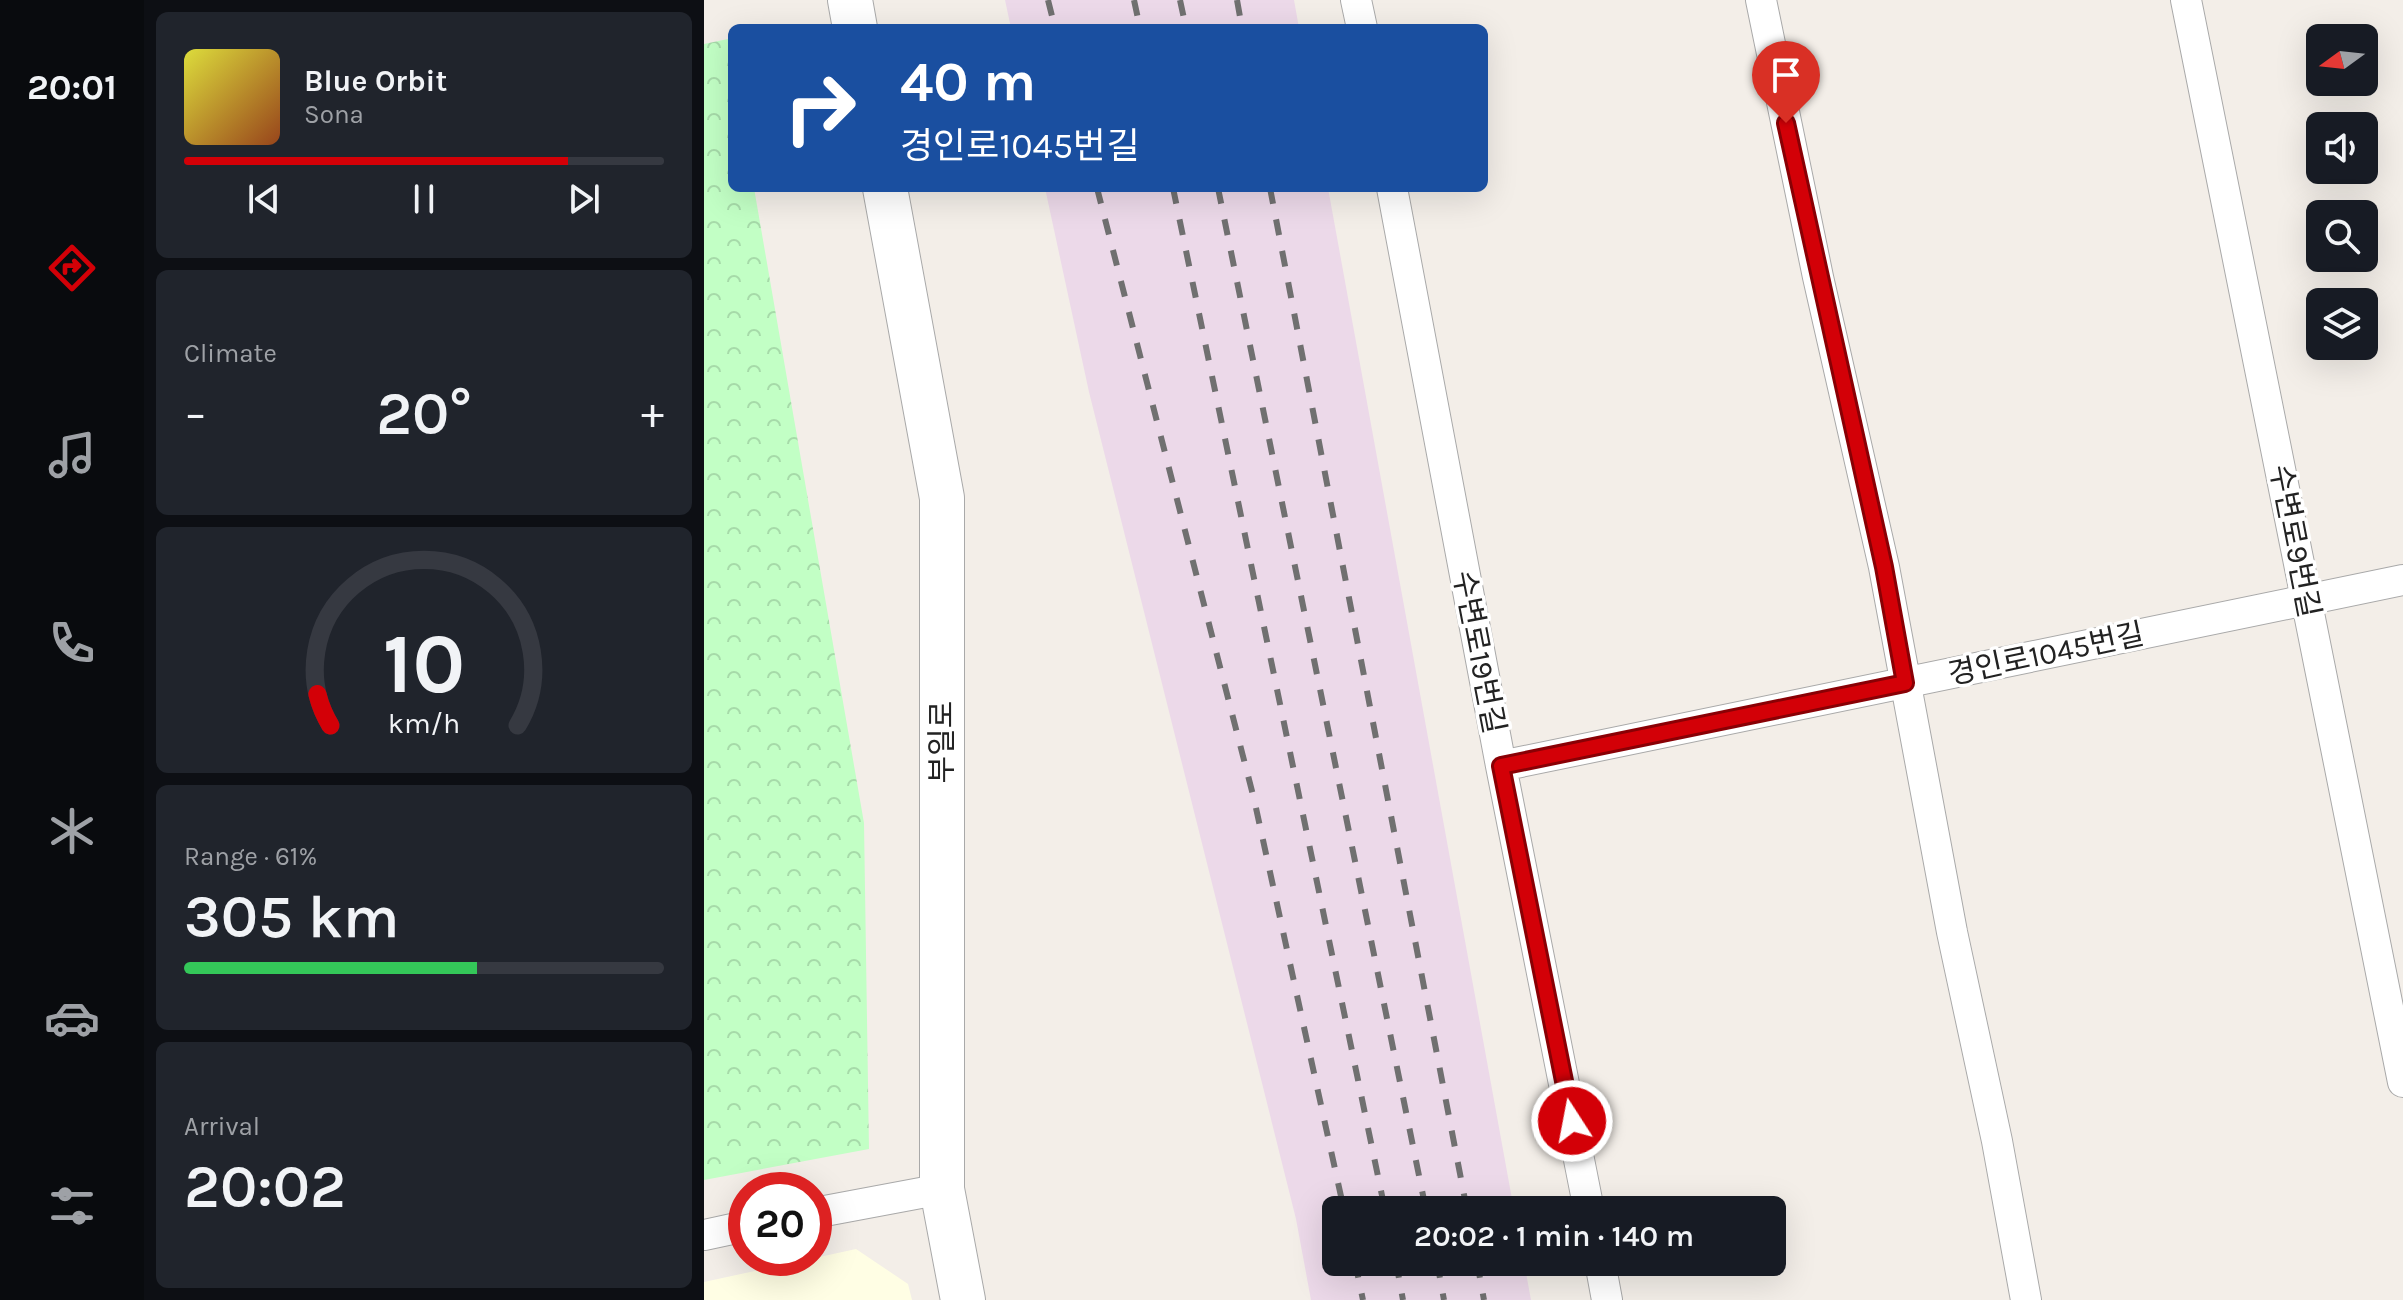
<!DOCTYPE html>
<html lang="en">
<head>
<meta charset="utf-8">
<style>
  body { margin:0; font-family:Karla,"Noto Sans KR",sans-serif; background:#20242c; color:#f1f3f6; height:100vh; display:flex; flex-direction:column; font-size:30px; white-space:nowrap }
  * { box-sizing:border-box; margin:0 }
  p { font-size:26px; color:#9ea1a6 }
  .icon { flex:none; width:44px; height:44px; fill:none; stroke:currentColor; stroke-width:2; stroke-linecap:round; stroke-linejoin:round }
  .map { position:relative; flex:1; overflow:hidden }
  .sheet { display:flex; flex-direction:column; gap:12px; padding:12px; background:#0d0f14; width:560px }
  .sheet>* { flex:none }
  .top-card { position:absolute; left:24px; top:24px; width:760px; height:168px; border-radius:12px; box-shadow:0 8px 32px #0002; background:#1a4fa0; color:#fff; overflow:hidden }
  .needle { width:52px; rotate:255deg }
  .controls { position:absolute; left:1602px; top:24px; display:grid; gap:16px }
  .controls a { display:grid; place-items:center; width:72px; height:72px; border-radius:12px; background:#171b24; box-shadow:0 8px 32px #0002; font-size:40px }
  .speed { position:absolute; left:24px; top:1172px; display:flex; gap:16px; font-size:40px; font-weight:700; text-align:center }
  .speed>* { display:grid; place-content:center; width:104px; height:104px; border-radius:50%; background:#171b24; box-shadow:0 8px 32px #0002; line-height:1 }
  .speed .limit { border:12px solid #d22; background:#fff; color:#111 }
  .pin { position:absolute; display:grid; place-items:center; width:68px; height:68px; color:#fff; margin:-82px -34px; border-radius:50% 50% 50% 0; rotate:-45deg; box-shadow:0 0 8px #0007 }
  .pin .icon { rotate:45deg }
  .me { position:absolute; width:88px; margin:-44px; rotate:349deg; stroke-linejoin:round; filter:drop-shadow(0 0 6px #0008) }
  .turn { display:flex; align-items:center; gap:28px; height:168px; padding:0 40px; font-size:36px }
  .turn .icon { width:104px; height:104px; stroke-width:2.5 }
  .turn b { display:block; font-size:56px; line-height:68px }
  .big { font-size:60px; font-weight:600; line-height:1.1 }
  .sheet .widget { flex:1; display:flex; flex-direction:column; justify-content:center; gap:12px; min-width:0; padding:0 28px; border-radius:12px; background:#20242c }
  .sheet .dial { align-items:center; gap:0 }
  .dial svg { height:208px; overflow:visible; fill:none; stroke:#363941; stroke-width:7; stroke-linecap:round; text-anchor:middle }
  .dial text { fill:#f1f3f6; stroke:none }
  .song { display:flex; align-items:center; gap:24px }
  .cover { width:96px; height:96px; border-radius:12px; background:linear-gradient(135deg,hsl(60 70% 55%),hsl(20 70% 35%)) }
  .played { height:8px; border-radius:4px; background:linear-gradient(90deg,#d30007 80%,#363941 80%) }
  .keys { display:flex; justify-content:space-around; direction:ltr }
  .heat { display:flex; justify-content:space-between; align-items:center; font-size:44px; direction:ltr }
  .charge { height:12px; border-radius:6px; background:linear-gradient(90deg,#34c759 61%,#363941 0) }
  .trip { position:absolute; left:618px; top:1196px; width:464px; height:80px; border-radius:12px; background:#171b24; box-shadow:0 8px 32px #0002; font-weight:600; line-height:80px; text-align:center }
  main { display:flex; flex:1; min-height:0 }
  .tab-bar { display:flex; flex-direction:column; width:144px; justify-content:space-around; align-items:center; background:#090b0e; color:#9ea1a6 }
  .tab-bar .icon { width:56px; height:56px }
  .tab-bar .selected { color:#d30007 }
  .tab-bar b { font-size:36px; color:#f1f3f6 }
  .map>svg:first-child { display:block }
  .education { fill:#fffee4 }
  .railway { fill:#ecd9e9 }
  .park { fill:url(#park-crowns) }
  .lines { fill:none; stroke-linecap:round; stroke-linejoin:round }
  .service-casing { stroke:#a9a9a9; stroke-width:32 }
  .tertiary-casing { stroke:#a9a9a9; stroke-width:46 }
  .service { stroke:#fff; stroke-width:30 }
  .tertiary { stroke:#fff; stroke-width:44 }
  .rail { stroke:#707070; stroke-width:6; stroke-dasharray:16 16; stroke-linecap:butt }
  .route-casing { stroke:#890005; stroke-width:20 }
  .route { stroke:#d30007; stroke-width:14 }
  .labels { text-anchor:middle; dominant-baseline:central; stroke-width:7; stroke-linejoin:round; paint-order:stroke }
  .street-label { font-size:30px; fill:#222; stroke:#fff }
</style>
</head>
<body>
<main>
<nav class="tab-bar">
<b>20:01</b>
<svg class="icon selected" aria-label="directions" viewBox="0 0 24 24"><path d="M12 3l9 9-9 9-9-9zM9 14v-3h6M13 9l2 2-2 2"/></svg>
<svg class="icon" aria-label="music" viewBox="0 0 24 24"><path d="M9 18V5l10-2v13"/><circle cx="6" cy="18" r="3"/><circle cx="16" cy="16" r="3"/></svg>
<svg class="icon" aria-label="phone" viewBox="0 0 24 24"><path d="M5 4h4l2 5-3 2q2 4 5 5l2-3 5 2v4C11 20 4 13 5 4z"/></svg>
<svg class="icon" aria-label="climate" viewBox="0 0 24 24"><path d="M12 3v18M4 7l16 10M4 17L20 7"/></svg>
<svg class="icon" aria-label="car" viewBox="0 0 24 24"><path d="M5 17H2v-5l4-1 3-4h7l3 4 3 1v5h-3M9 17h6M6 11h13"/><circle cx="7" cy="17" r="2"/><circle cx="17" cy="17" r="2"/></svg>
<svg class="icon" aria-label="filters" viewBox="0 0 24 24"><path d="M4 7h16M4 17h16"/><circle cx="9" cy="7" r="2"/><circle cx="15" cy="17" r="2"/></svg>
</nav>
<section class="sheet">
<div class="widget">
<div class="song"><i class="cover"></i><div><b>Blue Orbit</b><p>Sona</p></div></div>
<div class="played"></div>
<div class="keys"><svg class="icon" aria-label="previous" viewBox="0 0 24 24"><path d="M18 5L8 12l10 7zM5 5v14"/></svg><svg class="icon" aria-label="pause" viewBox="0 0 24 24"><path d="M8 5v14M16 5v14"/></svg><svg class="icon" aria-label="next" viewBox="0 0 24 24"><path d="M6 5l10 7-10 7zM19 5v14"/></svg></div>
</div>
<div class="widget"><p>Climate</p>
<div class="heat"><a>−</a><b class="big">20°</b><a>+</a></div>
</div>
<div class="widget dial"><svg viewBox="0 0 100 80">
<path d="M14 69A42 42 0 1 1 86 69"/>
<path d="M14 69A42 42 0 0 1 9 57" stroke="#d30007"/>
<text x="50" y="56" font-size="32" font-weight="700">10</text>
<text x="50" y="72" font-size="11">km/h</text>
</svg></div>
<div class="widget"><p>Range · 61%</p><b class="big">305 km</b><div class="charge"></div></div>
<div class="widget"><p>Arrival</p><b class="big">20:02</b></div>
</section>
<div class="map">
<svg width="1699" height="1300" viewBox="0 0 1699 1300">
  <defs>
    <pattern id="park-crowns" width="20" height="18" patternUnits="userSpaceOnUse" patternTransform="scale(2)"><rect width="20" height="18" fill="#c2ffc5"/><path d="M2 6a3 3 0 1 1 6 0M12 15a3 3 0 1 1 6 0" fill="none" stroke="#a6daa9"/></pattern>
  </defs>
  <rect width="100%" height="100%" fill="#f3eee8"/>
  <path class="education" d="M152 1249 204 1284 208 1300H0V1282Z"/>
  <path class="railway" d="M301 0H590L595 28H307Z
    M341 188H624L810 1210H632V1262H820L827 1300H607L592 1219 385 392Z"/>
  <path class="park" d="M24 39 28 61V188H50L160 823 165 1149 0 1180V44Z"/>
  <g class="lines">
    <g class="service-casing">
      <path id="service" d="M652 0 658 28
        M1057 0 1114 277 1180 567 1248 932 1293 1141 1322 1300
        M1482 0 1699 1082
        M688 188 797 766 885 1210
        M797 766 1699 580
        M110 1213 238 1189
        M0 1235 42 1226
        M896 1262 903 1300"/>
    </g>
    <g class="tertiary-casing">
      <path id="tertiary" d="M146 0 151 28
        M181 188 238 498V1189L259 1300"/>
    </g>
    <use href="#service" class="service"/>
    <use href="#tertiary" class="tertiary"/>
    <path class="rail" d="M344 0 351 28
      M430 0 436 28
      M476 0 482 28
      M533 0 538 28
      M393 188 550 799 640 1210
      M469 188 681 1210
      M514 188 722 1210
      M566 188 763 1210
      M651 1262 659 1300
      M692 1262 699 1300
      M733 1262 740 1300
      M773 1262 780 1300"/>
  </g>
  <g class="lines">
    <g class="route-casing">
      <path id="route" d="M868 1121 797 766 1201 683 1180 567 1082 123"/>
    </g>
    <use href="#route" class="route"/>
  </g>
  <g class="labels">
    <g class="street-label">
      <text transform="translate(1591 541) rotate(79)">수변로9번길</text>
      <text transform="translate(775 652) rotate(79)">수변로19번길</text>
      <text transform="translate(1342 654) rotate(-12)">경인로1045번길</text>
      <text transform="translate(238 742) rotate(-90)">부일로</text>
    </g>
  </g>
</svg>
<div class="controls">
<a><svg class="needle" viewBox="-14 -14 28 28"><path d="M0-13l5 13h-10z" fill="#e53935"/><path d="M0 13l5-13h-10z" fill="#9ea1a6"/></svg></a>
<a><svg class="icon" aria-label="sound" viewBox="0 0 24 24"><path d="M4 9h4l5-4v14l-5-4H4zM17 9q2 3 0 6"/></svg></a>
<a><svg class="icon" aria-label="search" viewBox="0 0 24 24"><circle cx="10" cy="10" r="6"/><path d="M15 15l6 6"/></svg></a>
<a><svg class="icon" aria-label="layers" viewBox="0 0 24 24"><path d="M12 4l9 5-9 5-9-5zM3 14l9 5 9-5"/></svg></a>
</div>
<div class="speed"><div class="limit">20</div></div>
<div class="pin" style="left:1082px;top:123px;background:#d93025"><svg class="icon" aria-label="arrive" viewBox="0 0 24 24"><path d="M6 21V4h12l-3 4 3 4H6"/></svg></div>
<svg class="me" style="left:868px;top:1121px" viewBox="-20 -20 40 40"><circle r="17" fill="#d30007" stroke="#fff" stroke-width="3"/><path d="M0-11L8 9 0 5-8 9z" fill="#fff"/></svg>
<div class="trip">20:02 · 1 min · 140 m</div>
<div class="top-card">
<div class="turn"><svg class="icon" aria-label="right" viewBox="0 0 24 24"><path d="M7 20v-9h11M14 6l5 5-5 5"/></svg><div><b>40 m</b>경인로1045번길</div></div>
</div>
</div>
</main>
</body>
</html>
